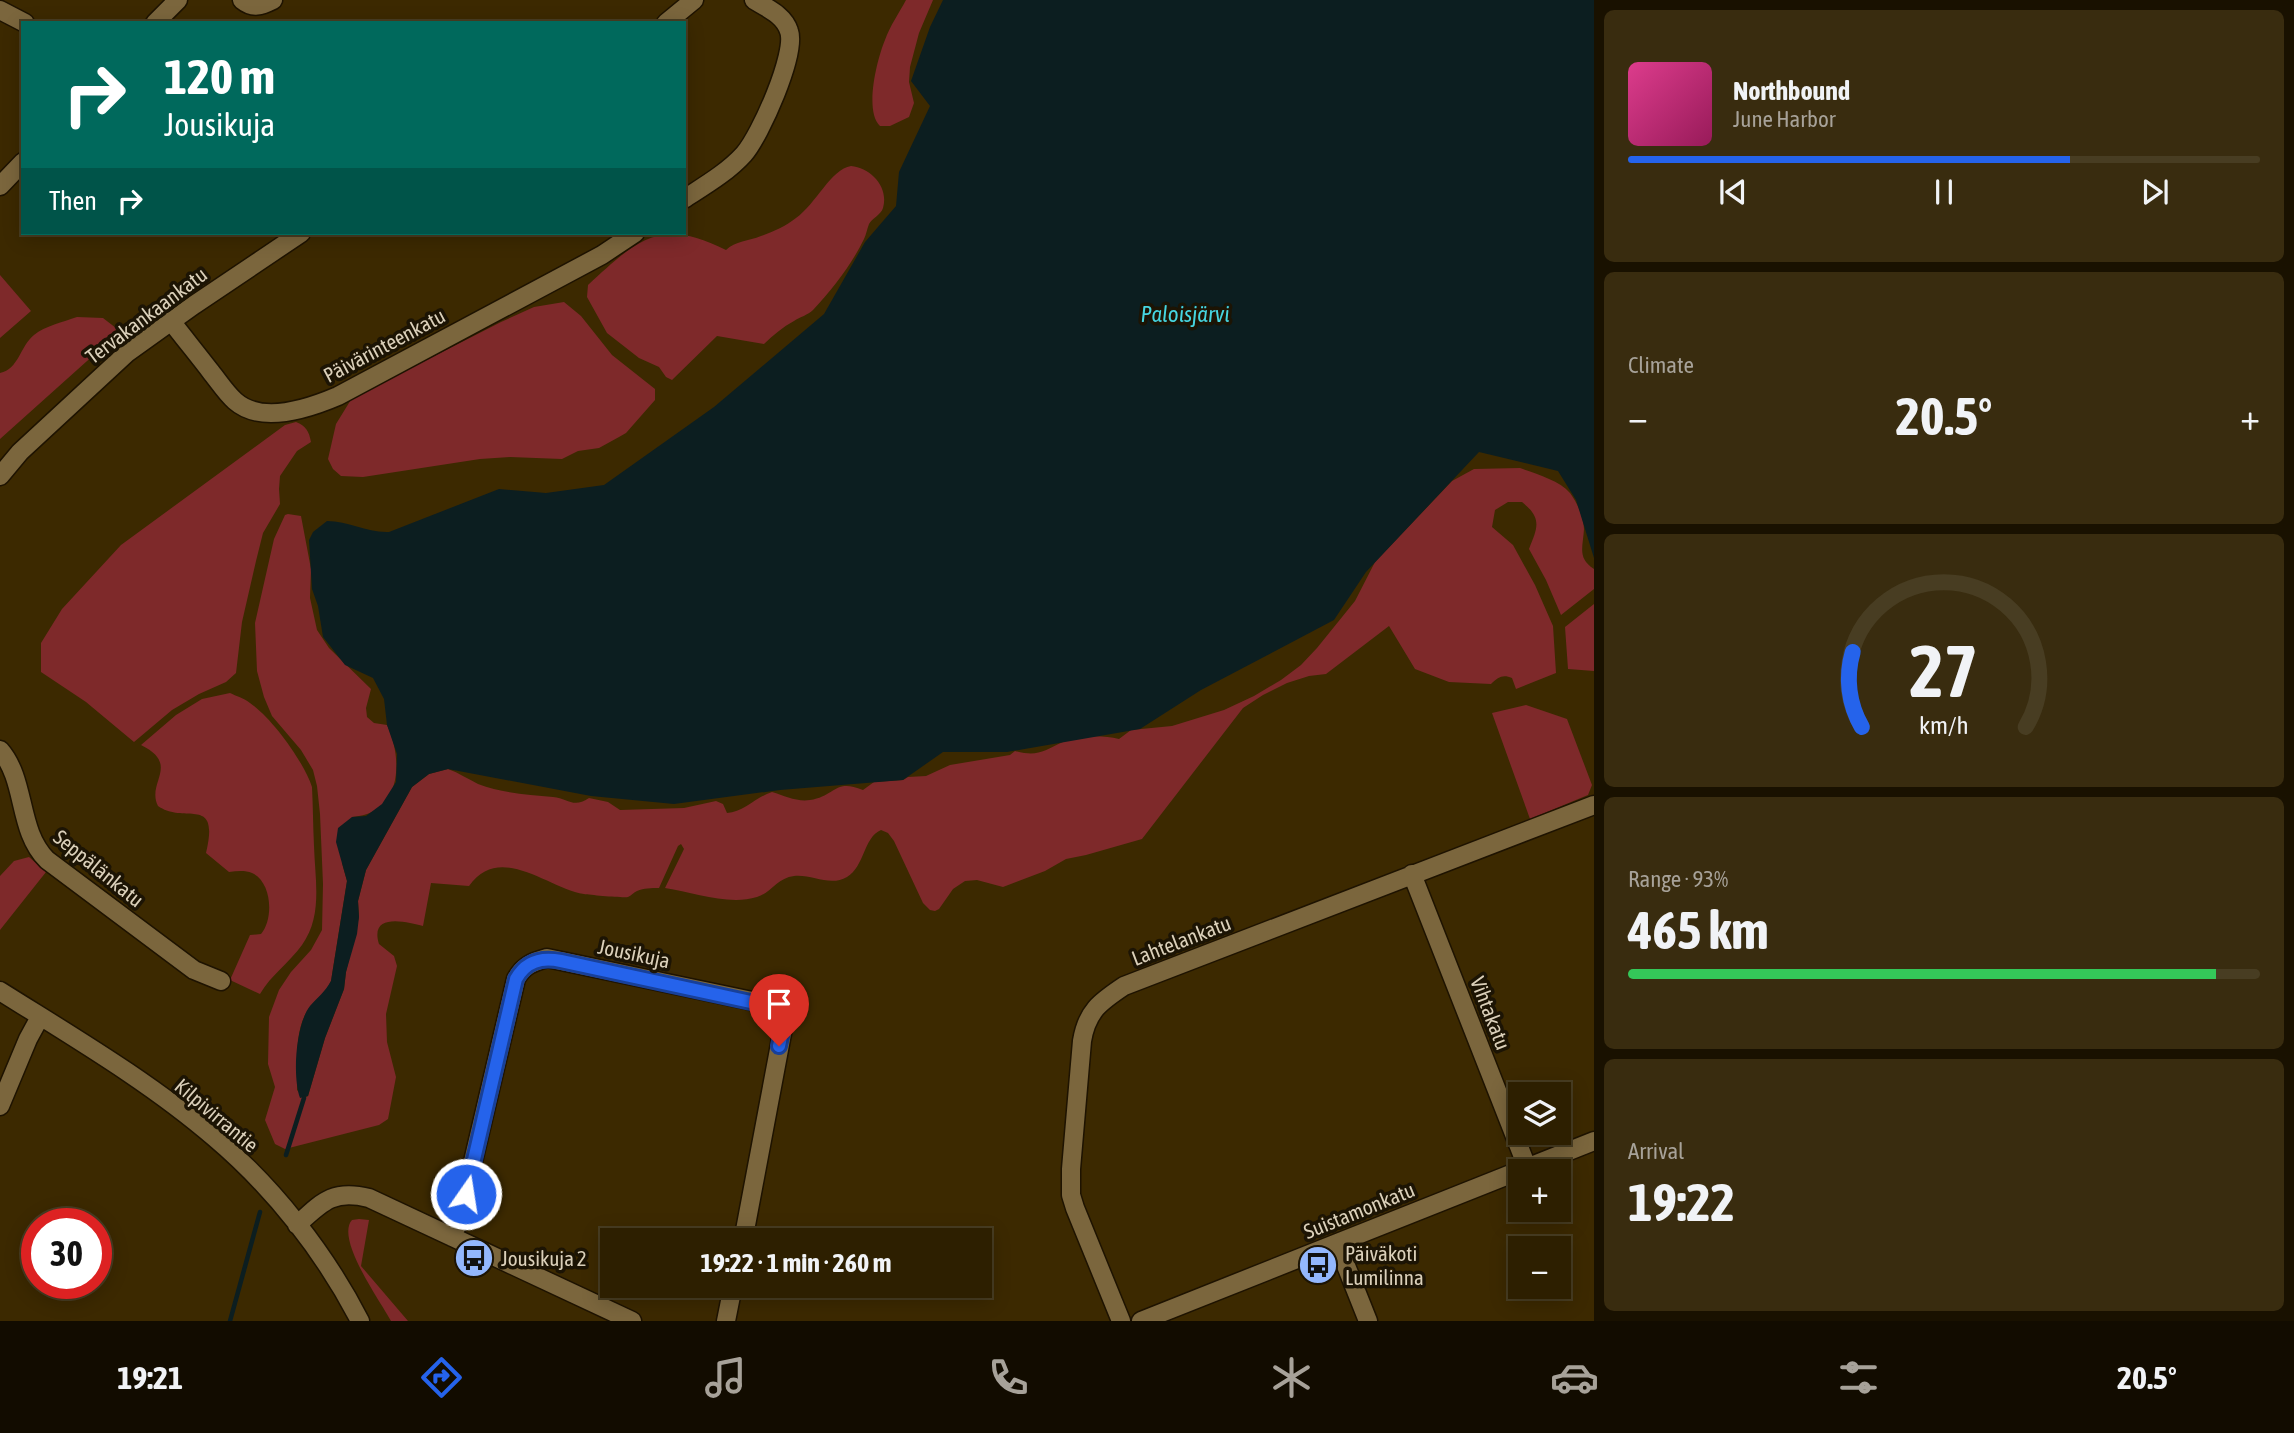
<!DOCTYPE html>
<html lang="en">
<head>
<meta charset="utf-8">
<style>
  body { margin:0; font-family:"Asap Condensed",sans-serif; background:#392c0f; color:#f1f3f6; height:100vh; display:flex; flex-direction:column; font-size:26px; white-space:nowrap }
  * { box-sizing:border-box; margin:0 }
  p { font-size:23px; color:#a7a299 }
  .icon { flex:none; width:38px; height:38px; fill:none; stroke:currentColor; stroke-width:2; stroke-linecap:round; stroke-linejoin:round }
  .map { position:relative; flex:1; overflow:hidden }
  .sheet { display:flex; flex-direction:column; gap:10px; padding:10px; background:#191100; width:700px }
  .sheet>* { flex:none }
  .hud { position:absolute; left:21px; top:21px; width:665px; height:214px; border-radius:0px; box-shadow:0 4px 18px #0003,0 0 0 2px #483d22; background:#00695c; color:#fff; overflow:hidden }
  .buttons { position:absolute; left:1508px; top:1082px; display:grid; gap:14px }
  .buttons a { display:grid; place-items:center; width:63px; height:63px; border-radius:0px; background:#2d1f00; box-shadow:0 4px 18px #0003,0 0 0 2px #483d22; font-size:35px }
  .speed { position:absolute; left:21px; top:1208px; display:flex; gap:14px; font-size:35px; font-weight:700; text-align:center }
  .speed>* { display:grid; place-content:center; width:91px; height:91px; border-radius:50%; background:#2d1f00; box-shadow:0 4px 18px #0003,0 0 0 2px #483d22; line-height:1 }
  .speed .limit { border:10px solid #d22; background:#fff; color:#111 }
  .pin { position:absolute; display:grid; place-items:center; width:60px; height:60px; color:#fff; margin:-72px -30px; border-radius:50% 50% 50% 0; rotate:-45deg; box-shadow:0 0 7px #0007 }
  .pin .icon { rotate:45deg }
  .me { position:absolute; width:77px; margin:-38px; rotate:13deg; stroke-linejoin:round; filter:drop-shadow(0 0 5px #0008) }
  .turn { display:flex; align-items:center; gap:24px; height:147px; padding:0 28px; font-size:32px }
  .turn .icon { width:91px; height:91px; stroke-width:2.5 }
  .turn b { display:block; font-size:49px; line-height:60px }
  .then { display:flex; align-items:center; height:66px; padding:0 28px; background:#0003; gap:14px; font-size:26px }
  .big { font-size:52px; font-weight:700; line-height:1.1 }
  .sheet .widget { flex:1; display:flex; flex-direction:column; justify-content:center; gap:10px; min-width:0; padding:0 24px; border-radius:10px; background:#392c0f }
  .sheet .dial { align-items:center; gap:0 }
  .dial svg { height:182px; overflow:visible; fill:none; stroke:#483d22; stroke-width:7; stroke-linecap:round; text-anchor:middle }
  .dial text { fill:#f1f3f6; stroke:none }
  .song { display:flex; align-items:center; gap:21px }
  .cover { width:84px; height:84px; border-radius:10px; background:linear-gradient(135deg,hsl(330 70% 55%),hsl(330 70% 35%)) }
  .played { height:7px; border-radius:4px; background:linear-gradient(90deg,#2563eb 70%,#483d22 70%) }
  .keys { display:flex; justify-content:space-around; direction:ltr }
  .heat { display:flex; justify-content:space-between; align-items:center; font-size:38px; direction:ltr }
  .charge { height:10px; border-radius:5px; background:linear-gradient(90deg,#34c759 93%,#483d22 0) }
  .trip { position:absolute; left:600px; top:1228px; width:392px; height:70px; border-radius:0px; background:#2d1f00; box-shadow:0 4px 18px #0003,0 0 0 2px #483d22; font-weight:700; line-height:70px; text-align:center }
  .tabs { display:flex; height:112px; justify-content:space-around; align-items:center; background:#120c00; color:#a7a299 }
  .tabs .icon { width:49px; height:49px }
  .tabs .selected { color:#2563eb }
  .tabs b { font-size:32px; color:#f1f3f6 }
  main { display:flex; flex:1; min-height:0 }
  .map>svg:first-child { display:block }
  .green { fill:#7e292a }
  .water { fill:#0c1e20 }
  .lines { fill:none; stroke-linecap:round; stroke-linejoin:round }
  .stream { stroke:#0c1e20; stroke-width:4.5 }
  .minor-casing { stroke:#1e1301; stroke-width:21 }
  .minor { stroke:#7b663d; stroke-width:18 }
  .route-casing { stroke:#184099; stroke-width:18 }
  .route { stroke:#2563eb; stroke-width:12 }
  .labels { text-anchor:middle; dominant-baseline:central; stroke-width:7; stroke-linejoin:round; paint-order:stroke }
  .street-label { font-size:21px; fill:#dbd0ba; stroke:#1c1404 }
  .poi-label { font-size:21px; fill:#dbd0ba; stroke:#1c1404; text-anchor:start }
  .water-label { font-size:23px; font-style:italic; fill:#46d5e0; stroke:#1c1404 }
</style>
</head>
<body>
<main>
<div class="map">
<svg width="1594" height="1321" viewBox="0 0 1594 1321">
  <rect width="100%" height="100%" fill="#3c2900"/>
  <path class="green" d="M906 0H933L919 33 910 67 909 82 914 103 909 117 890 126H880C864 111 877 59 885 40 890 26 899 13 906 0Z
    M851 166C871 168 889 187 883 208 881 215 872 218 869 224 867 229 866 235 864 239 852 264 832 290 813 310 808 315 800 317 794 321 783 327 773 335 764 344L717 336 672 380 666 377 659 367 639 358 607 333 587 297 588 285C636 241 659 216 726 250 735 241 749 241 761 236 773 232 786 226 796 218 816 204 831 169 851 166Z
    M0 275 31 311 0 338Z
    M564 302 581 316 612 355 655 389V400L626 433 619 437 599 448 578 451 562 459 510 457 480 459 363 477 341 476 333 469 328 459 336 424 352 398 501 322 534 307Z
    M77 317 103 318 125 335 121 339 106 344 0 439V373C19 369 20 346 34 335 45 326 63 322 77 317Z
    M296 422C306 426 309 431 311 442L297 451 280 476 279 489 280 504 263 533 256 561 242 622 236 673 226 682 199 694 172 710 134 742 86 702 41 672V643L62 609 121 545 285 425Z
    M1520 468C1536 474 1559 480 1570 493 1577 502 1584 518 1584 529 1583 547 1577 558 1594 569V589L1561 615 1546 580 1529 549C1538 527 1542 518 1522 502H1508L1495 510 1492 527 1513 545 1535 585 1553 626 1556 673 1516 689 1512 678C1503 674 1498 677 1491 684L1449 682 1415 669 1389 626 1326 674 1309 676 1287 683 1263 695 1243 708 1142 839 1086 855 1066 859 1045 871 1003 887 977 880 965 881 953 889 939 909 935 911 930 910 923 903 894 841 888 833 881 830C863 838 865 866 847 877 830 887 812 874 794 876 777 878 771 893 757 897 728 906 694 892 665 888L684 849 681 844 678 846 659 888C651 888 644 888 637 891 634 892 631 896 628 897 623 898 591 895 584 894 547 888 500 842 469 886L431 883 423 926C407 922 369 912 379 944L394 956 397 966 386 1014 387 1042 396 1077 388 1119 379 1125 285 1149 275 1144 265 1120 275 1087 268 1064 269 1017 279 990 291 972 311 950 322 930 323 884 320 814 317 786 313 770 301 750 272 716 264 697 257 671 255 623 274 539 285 515 288 514 301 516 311 569 310 598 317 630 329 648 371 689 366 708 367 717 374 723 387 725C404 761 401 814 352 817L342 863 347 881 331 981C325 994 318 997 310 1007 293 1029 298 1064 297 1090L304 1098 308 1096 325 1038 344 989 346 972 359 917 358 901 366 870 412 787 429 774 448 769C459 773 468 779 478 784 502 793 528 795 553 797 568 798 573 809 589 798L608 802 620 810 684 808 716 801 723 804 727 813C744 812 756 797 772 792 785 796 797 802 810 800 836 796 834 778 863 790L874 782 903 780 908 777 926 776 950 765 1010 755 1015 751C1038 757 1043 751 1063 742 1080 735 1102 735 1119 739L1131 730 1172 726 1224 710 1254 696 1281 680 1301 665 1317 648 1355 601 1375 562 1452 481 1474 469Z
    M1594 604V671L1568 669 1565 627Z
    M230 693C236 696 244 698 250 703 272 718 304 762 312 787 313 807 313 826 314 846 315 880 323 916 302 945 289 963 271 975 260 994L230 980 250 935 261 934C274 919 272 882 252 873 245 870 237 871 229 872L206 853C220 794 185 825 158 806 146 782 181 765 141 745L176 715 202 699Z
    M1526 705 1567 719 1592 785 1588 795 1530 819 1492 713Z
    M29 857 46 872 0 930V876L14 861Z
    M359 1219 369 1220 361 1266 408 1321H391C381 1302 335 1239 352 1220Z"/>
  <path class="water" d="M943 0H1594V558L1576 500 1558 471 1479 452 1366 572 1334 620 1201 690 1140 729 1007 752H943L903 780 780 790 674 804 591 796 448 769 429 774 412 787 366 870 358 901 359 917 357 934 346 972 344 989 325 1038 308 1096 300 1098C292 1076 296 1024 310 1006 318 997 325 992 331 981L347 881 336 842 338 828 352 817 366 816 382 804 396 782 397 754 387 725 384 699 373 678 345 665 323 637 318 606 312 589 309 540 313 532 327 521C349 521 367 533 389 532L499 489 546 493 604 485 714 407 824 314 865 242 896 206 899 172 930 106 911 81 930 27Z"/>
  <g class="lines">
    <path class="stream" d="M286 1155 304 1098
      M230 1321 260 1212"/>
    <g class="minor-casing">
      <path id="minor" d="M242 0C253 9 261 6 273 0
        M0 10 25 23
        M155 23 178 0
        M666 23 694 0
        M0 186 23 162
        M684 199C704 186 728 172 744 154 760 136 797 53 789 31 784 15 767 8 754 0
        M171 321C184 338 198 355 211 372 219 382 226 393 235 401 262 425 310 408 338 396L602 255 635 233
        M0 476 20 452 127 353 194 305 301 233
        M0 750C27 781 17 830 47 860L194 970 221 981
        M1412 874 1527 1167
        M0 991C73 1037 150 1082 215 1138 274 1188 325 1253 360 1321
        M0 1106 28 1039 40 1017
        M297 1225C322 1202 333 1189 369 1198L632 1321
        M452 1237 459 1221 516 979C523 966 532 962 547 958L757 1002C771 1006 780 1008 784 1023L743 1241
        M1337 1243 1368 1321
        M726 1321 733 1286
        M1121 1321 1075 1208 1071 1195V1169L1082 1041C1087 1011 1100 1002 1124 986L1594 805
        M1141 1321 1594 1141"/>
    </g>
    <use href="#minor" class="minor"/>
  </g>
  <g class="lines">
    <g class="route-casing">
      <path id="route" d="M466 1194 516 979C526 961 541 957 561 961L774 1007C787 1019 782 1031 779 1046"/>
    </g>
    <use href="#route" class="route"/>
  </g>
  <defs>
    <g id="bus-disc" transform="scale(2.0125)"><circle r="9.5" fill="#93b7fd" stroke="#1c1404"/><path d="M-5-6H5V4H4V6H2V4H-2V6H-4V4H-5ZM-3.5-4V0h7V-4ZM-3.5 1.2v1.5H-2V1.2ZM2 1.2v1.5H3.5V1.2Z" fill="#111"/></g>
  </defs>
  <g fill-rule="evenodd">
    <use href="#bus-disc" x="474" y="1258"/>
    <use href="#bus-disc" x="1318" y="1265"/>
  </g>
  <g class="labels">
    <g class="street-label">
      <text transform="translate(146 315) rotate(-37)">Tervakankaankatu</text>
      <text transform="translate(384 345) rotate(-28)">Päivärinteenkatu</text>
      <text transform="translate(99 868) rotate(39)">Seppälänkatu</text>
      <text transform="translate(1181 940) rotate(-21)">Lahtelankatu</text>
      <text transform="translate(634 953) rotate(12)">Jousikuja</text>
      <text transform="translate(1491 1013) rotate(69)">Vihtakatu</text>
      <text transform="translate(217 1115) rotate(40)">Kilpivirrantie</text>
      <text transform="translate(1359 1210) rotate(-22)">Suistamonkatu</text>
    </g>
    <g class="poi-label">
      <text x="1345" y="1253">Päiväkoti<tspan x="1345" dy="24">Lumilinna</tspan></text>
      <text x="501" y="1258">Jousikuja 2</text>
    </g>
    <g class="water-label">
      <text x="1185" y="314">Paloisjärvi</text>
    </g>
  </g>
</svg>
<div class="buttons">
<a><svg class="icon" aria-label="layers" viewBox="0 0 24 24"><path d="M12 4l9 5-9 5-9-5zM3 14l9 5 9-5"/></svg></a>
<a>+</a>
<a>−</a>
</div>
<div class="speed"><div class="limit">30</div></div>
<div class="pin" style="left:779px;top:1046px;background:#d93025"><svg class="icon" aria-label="arrive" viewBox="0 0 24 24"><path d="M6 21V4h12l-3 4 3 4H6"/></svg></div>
<svg class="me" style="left:466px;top:1194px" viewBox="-20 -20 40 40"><circle r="17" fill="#2563eb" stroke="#fff" stroke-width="3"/><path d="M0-11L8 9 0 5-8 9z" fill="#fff"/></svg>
<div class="trip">19:22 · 1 min · 260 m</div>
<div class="hud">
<div class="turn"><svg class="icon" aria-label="right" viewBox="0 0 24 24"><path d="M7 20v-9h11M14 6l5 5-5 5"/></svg><div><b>120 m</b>Jousikuja</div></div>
<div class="then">Then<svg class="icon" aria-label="right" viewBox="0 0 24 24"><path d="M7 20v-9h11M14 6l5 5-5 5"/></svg></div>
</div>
</div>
<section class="sheet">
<div class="widget">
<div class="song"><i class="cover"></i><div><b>Northbound</b><p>June Harbor</p></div></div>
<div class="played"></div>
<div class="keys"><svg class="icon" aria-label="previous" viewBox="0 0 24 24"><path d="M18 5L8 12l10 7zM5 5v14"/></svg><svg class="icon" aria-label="pause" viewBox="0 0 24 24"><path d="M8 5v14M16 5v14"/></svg><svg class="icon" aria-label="next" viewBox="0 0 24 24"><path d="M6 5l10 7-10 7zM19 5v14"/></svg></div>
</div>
<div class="widget"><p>Climate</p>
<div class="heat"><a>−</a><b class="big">20.5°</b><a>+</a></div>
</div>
<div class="widget dial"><svg viewBox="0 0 100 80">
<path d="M14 69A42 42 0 1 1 86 69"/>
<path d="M14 69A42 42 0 0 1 10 36" stroke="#2563eb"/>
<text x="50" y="56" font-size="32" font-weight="700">27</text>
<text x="50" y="72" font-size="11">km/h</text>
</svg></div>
<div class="widget"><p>Range · 93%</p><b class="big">465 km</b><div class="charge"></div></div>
<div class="widget"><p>Arrival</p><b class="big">19:22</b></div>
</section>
</main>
<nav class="tabs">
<b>19:21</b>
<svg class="icon selected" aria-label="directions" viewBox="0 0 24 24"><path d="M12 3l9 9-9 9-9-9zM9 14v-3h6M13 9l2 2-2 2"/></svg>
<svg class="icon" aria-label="music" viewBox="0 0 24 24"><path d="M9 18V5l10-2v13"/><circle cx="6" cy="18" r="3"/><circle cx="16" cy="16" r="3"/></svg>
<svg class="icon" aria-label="phone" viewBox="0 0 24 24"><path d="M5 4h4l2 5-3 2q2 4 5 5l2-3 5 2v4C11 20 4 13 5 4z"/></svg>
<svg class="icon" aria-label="climate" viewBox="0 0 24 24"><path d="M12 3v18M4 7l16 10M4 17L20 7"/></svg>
<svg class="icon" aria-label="car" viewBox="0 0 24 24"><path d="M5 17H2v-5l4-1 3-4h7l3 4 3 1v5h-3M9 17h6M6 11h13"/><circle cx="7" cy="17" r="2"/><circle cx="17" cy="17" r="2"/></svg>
<svg class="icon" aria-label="filters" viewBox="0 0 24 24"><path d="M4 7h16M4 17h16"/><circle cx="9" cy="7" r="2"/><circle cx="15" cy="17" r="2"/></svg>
<b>20.5°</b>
</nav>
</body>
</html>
